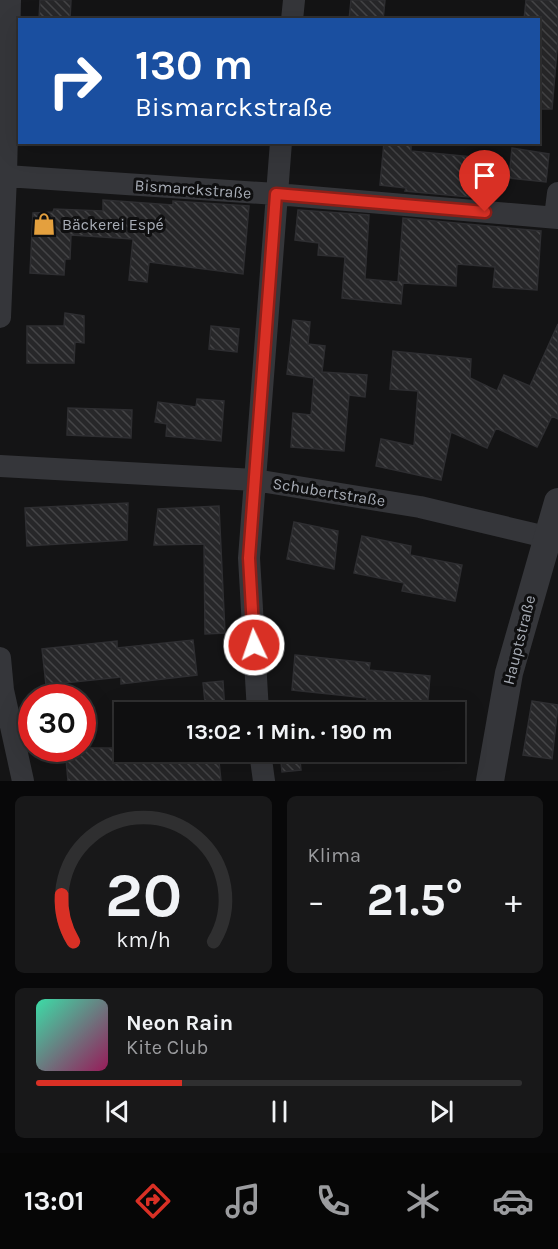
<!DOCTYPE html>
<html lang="de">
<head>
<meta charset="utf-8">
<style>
  body { margin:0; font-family:Karla,sans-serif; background:#181819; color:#f1f3f6; height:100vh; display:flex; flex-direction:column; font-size:22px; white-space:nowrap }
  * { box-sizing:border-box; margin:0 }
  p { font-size:20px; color:#9b9c9f }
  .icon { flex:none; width:33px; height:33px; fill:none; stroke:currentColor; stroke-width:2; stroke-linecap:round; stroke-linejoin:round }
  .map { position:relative; height:781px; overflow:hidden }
  .panel { display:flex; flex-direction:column; gap:15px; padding:15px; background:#080809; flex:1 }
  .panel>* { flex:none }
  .guide { position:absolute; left:18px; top:18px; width:522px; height:126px; border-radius:0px; box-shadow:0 6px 24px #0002,0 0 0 2px #2f2f30; background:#1a4fa0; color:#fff; overflow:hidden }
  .speed { position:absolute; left:18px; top:684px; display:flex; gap:12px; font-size:30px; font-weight:700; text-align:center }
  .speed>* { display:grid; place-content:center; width:78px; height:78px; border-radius:50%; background:#0f0f10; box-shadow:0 6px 24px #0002,0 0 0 2px #2f2f30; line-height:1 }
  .speed .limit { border:9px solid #d22; background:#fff; color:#111 }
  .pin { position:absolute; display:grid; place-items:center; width:51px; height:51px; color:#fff; margin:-62px -26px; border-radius:50% 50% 50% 0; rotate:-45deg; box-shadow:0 0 6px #0007 }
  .pin .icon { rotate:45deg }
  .me { position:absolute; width:66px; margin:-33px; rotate:357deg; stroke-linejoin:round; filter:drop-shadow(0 0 4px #0008) }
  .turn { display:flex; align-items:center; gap:21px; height:126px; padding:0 18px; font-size:27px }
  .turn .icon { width:78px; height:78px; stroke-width:2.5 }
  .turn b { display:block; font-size:42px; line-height:51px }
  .big { font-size:45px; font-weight:700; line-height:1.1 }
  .panel .widget { flex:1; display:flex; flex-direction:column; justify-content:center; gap:9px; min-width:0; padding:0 21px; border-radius:9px; background:#181819 }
  .panel .dial { align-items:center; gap:0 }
  .dial svg { height:156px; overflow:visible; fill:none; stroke:#2f2f30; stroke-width:7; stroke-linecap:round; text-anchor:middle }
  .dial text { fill:#f1f3f6; stroke:none }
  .song { display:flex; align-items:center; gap:18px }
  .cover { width:72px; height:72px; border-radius:9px; background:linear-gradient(135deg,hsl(160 70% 55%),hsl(330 70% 35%)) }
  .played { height:6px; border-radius:3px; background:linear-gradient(90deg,#d93025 30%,#2f2f30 30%) }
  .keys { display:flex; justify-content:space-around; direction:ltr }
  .heat { display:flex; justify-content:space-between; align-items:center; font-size:33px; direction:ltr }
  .panel .tiles { flex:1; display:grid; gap:15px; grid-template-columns:1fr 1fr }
  .widget:last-child { grid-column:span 2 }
  .trip { position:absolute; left:114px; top:702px; width:351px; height:60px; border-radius:0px; background:#0f0f10; box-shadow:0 6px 24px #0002,0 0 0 2px #2f2f30; font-weight:700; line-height:60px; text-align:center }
  .tab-bar { display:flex; height:96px; justify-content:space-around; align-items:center; background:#060606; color:#9b9c9f }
  .tab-bar .icon { width:42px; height:42px }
  .tab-bar .on { color:#d93025 }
  .tab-bar b { font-size:27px; color:#f1f3f6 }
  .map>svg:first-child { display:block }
  .building { fill:url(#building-back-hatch); stroke:#2e2e31; stroke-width:1.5 }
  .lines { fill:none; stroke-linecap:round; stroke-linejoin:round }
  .minor { stroke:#35363a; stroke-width:22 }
  .tertiary { stroke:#35363a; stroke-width:28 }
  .route-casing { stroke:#8d1f18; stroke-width:15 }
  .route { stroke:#d93025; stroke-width:10 }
  .labels { text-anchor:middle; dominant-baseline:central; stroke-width:6; stroke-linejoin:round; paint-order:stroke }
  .street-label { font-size:16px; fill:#a7acb5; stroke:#0f0f10 }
  .poi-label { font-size:16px; fill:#a7acb5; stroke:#0f0f10; text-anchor:start }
</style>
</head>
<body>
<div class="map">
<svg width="558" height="781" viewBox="0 0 558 781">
  <defs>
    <pattern id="building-back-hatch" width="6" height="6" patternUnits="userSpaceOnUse" patternTransform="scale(1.5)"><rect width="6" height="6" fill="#272729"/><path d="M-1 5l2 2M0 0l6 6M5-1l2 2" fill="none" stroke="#444446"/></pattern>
  </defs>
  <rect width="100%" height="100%" fill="#141415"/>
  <path class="building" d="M40 0H71L70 20H39Z
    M351 0H385L383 20H349Z
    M526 0H558V38L552 109H538V20H524Z
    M384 142H411V151L473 157 469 197 405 191 406 188 380 185Z
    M512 148 549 154 546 182 509 178Z
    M103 200 173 205V201L249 206 243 274 149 262 147 282 129 280 133 239 71 235 70 259H65L64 275 30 273 33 213 53 212 54 209 103 211Z
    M298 210 369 215 365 279 398 282 403 218 541 231 537 290 493 287 495 267 457 264 456 286 403 283 401 304 342 298 345 257 318 255 319 243 295 240Z
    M65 313 84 316V343L75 342 74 363H27V326H64Z
    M293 320 310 322 308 344 325 346 322 372 367 375 365 397 349 395 344 451 291 447 293 413 311 415 314 378 287 374Z
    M558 324V419L552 416 537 447 496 428 487 448 451 432 441 480 376 466 381 439 414 446 418 391 390 389 393 351 471 359 470 378 497 391 504 375 530 386Z
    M211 326 239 329 237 352 209 349Z
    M197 399 224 401 221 441 166 436 167 424 155 422 158 402 196 407Z
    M68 408 132 410 131 438 67 435Z
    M128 503 127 540 27 546 25 508Z
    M219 506 225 633 205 634 204 544 154 545 158 509Z
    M294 522 338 531 334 569 287 559Z
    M362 536 411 546 410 555 462 565 455 601 402 591 404 583 354 573Z
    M193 640 197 675 121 684V677L46 685 42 649 117 641V648Z
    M295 655 370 663 369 670 430 676 427 711 366 705 367 698 292 690Z
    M223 681 225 712H206L203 683Z
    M532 701 558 705 552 759 523 755Z
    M65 748H123L124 759 218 752 221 781H68Z
    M280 752H299L301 770 282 772Z"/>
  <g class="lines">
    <path class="minor" d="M292 20 294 0
      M6 176 276 194 558 218
      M555 217 558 193
      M0 317 6 176 10 0
      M0 466 255 480 420 507 546 537
      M0 658 3 690 23 781
      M258 712 249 558 281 142
      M260 752 264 781"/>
    <path class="tertiary" d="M490 781 509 673 558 502"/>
  </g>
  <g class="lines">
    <g class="route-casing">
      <path id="route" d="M254 645 249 558 276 194 485 212"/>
    </g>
    <use href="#route" class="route"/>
  </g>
  <defs>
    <g id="shop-bare" transform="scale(1.8)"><path d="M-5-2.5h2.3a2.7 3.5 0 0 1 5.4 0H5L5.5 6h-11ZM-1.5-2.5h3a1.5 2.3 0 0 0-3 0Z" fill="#e4a03e" stroke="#0f0f10" stroke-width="2.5" paint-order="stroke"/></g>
  </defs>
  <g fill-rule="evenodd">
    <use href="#shop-bare" x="44" y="224"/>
  </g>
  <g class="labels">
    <g class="street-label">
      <text transform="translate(193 189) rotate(4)">Bismarckstraße</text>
      <text transform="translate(329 492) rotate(9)">Schubertstraße</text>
      <text transform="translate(519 640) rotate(-76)">Hauptstraße</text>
    </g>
    <g class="poi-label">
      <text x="62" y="224">Bäckerei Espé</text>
    </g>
  </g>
</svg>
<div class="speed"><div class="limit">30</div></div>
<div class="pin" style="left:485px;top:212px;background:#d93025"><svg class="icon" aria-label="arrive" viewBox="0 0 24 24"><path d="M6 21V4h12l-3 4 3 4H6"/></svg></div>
<svg class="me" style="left:254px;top:645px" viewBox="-20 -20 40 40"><circle r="17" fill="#d93025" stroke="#fff" stroke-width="3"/><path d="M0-11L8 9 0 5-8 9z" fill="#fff"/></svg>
<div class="trip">13:02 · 1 Min. · 190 m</div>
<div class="guide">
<div class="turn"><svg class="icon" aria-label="right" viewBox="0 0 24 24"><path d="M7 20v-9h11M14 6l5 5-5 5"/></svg><div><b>130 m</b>Bismarckstraße</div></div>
</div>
</div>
<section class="panel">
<div class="tiles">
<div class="widget dial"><svg viewBox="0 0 100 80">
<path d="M14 69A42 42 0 1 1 86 69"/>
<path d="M14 69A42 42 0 0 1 8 45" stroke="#d93025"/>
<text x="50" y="56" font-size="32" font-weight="700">20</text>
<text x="50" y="72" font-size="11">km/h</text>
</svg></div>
<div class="widget"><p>Klima</p>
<div class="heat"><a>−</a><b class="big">21.5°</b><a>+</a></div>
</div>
<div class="widget">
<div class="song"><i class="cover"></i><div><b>Neon Rain</b><p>Kite Club</p></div></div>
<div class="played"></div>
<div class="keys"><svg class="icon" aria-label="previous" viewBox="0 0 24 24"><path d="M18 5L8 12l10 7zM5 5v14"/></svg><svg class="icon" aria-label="pause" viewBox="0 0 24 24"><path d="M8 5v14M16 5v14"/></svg><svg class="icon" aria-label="next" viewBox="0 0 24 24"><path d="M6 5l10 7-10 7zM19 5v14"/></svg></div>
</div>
</div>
</section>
<nav class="tab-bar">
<b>13:01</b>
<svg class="icon on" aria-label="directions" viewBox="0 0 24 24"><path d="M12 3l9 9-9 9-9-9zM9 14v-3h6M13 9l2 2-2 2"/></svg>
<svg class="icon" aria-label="music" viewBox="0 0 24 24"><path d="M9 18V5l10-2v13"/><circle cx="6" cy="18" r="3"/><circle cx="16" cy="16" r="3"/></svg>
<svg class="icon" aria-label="phone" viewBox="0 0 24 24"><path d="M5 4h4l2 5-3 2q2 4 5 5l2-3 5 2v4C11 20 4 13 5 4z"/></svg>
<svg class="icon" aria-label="climate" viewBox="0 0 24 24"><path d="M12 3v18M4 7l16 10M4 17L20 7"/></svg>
<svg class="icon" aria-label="car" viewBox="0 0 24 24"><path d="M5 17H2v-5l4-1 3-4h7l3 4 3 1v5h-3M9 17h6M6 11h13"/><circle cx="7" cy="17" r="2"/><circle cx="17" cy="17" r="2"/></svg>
</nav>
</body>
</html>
